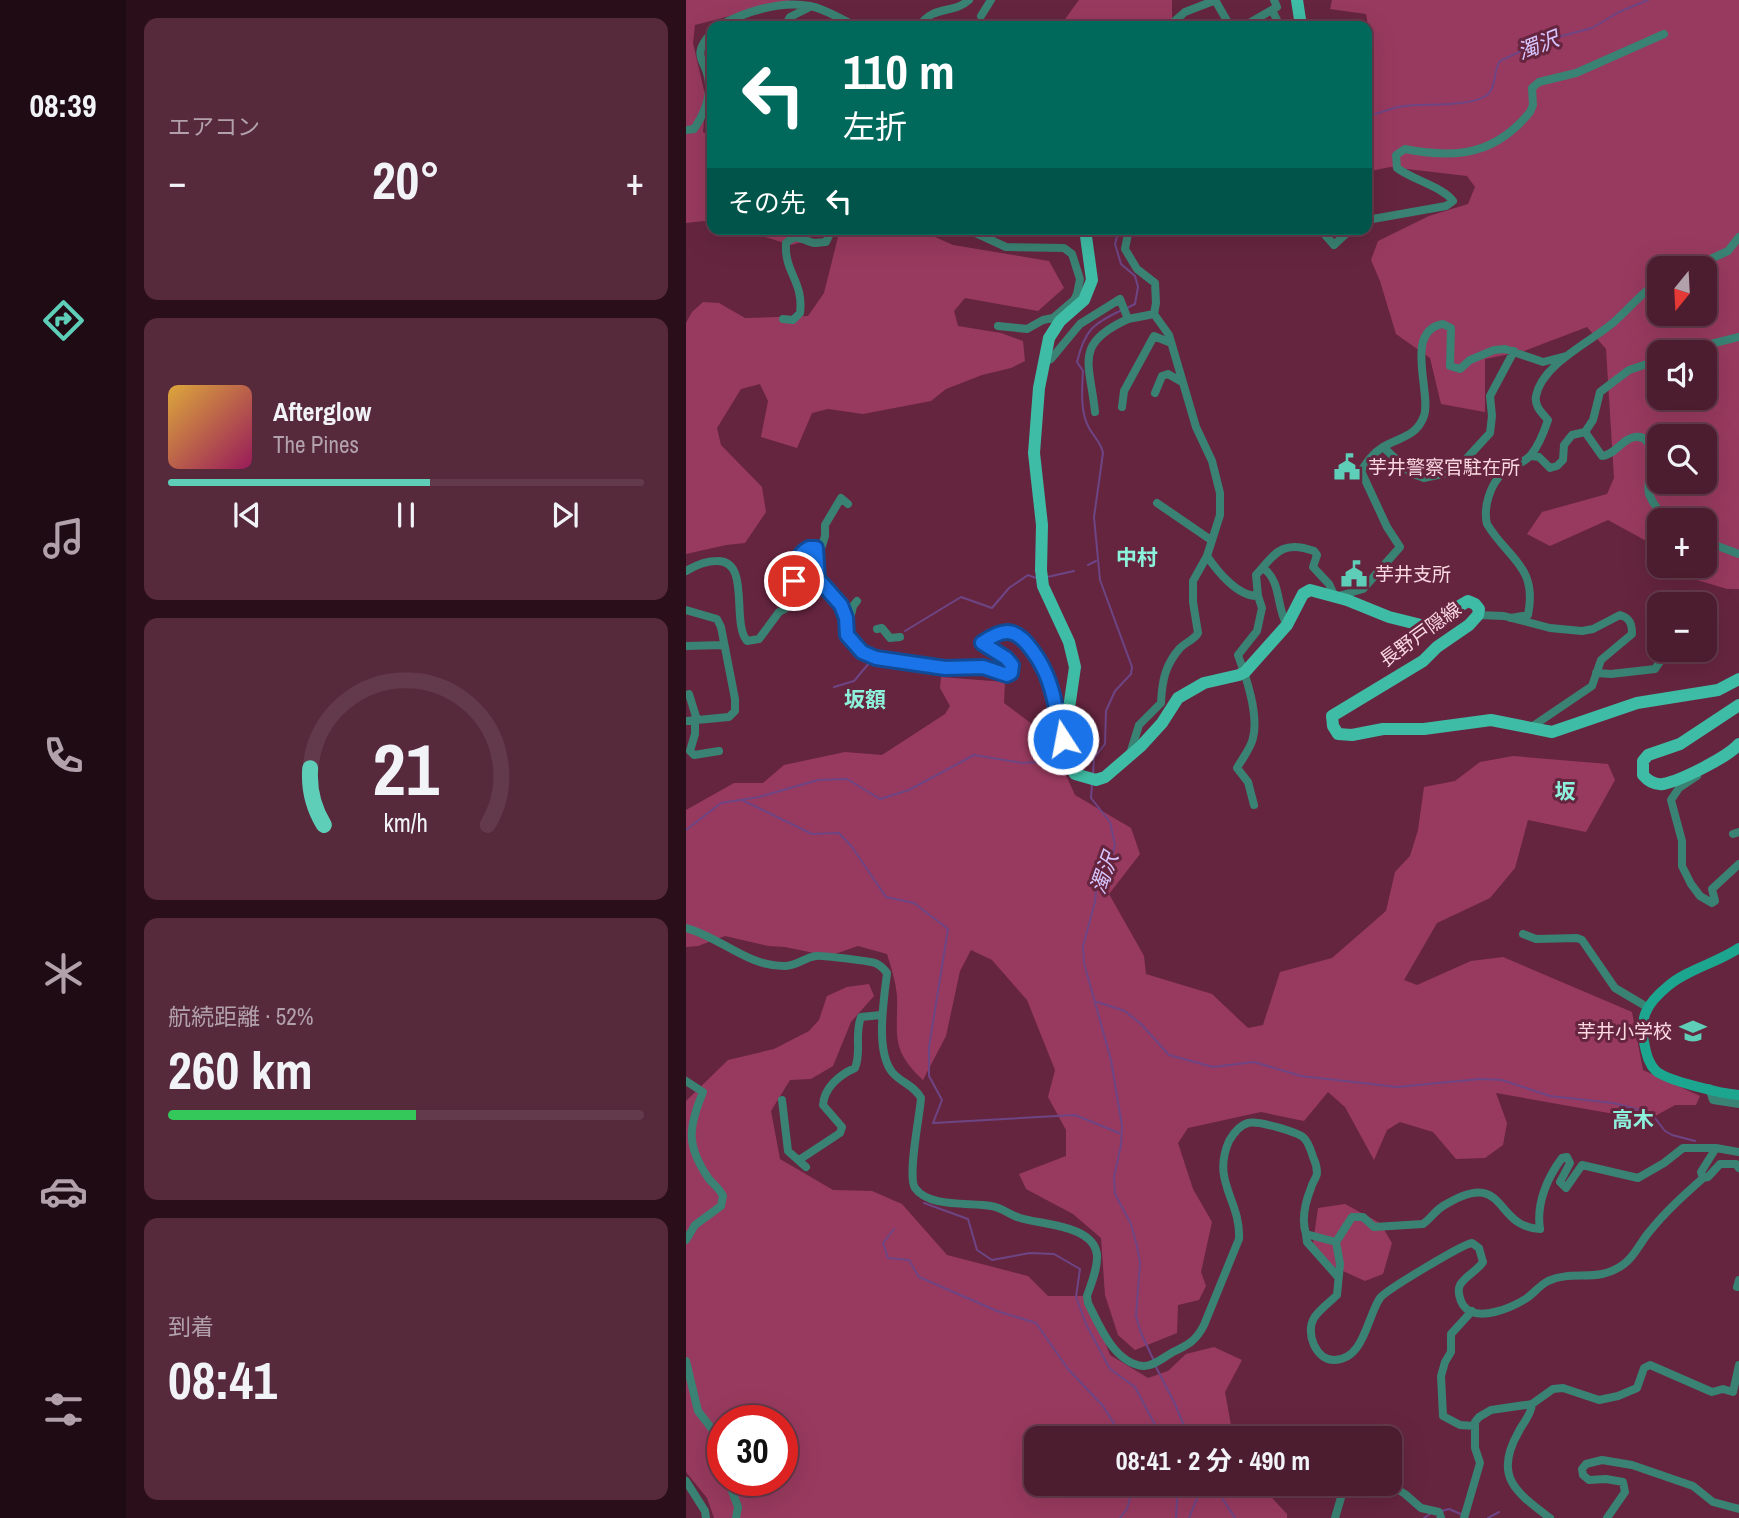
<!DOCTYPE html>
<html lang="ja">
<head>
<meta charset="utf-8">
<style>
  body { margin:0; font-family:"Archivo Narrow","Noto Sans JP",sans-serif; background:#56293b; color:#f1f3f6; height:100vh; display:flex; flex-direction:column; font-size:26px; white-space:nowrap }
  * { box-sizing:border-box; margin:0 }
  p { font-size:23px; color:#b2a1aa }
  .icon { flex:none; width:38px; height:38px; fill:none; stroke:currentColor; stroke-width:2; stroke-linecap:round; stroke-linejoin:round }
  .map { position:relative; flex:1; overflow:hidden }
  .details { display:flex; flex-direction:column; gap:18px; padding:18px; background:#2a0f1a; width:560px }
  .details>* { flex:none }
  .top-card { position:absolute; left:21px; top:21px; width:665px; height:214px; border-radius:14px; box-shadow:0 7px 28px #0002,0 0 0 2px #633a4b; background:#00695c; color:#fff; overflow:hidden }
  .needle { width:46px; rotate:198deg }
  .tools { position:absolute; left:961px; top:256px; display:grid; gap:14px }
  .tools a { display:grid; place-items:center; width:70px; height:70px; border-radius:14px; background:#4c1c2f; box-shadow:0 7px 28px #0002,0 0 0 2px #633a4b; font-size:35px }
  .speed { position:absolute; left:21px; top:1405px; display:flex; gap:14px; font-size:35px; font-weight:700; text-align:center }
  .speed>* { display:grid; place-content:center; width:91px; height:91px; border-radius:50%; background:#4c1c2f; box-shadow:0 7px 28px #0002,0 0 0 2px #633a4b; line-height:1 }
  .speed .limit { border:10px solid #d22; background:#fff; color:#111 }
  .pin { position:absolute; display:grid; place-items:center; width:60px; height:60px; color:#fff; margin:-30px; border:4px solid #fff; border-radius:50%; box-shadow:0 2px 7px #0007 }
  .me { position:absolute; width:77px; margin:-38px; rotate:349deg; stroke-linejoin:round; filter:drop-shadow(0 0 5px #0008) }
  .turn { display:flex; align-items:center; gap:24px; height:147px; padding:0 21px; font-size:32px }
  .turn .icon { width:91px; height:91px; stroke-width:2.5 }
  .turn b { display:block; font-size:49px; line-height:60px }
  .then { display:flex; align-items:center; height:66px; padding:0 21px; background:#0003; gap:14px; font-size:26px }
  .big { font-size:52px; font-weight:700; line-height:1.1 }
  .details .widget { flex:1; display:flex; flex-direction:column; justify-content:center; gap:10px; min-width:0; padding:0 24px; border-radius:14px; background:#56293b }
  .details .dial { align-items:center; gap:0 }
  .dial svg { height:182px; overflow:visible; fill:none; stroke:#633a4b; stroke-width:7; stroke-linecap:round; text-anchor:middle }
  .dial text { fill:#f1f3f6; stroke:none }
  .song { display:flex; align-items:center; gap:21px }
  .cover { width:84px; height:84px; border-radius:10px; background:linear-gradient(135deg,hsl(40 70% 55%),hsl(330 70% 35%)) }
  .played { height:7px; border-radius:4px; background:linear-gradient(90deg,#5eceb8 55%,#633a4b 55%) }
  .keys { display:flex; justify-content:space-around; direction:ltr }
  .heat { display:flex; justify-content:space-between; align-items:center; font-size:38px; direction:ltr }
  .charge { height:10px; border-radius:5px; background:linear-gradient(90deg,#34c759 52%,#633a4b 0) }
  .trip { position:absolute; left:338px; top:1426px; width:378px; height:70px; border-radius:14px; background:#4c1c2f; box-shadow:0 7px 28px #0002,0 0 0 2px #633a4b; font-weight:700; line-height:70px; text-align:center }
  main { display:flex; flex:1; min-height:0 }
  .dock { display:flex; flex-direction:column; width:126px; justify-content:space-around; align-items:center; background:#1e0b13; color:#b2a1aa }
  .dock .icon { width:49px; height:49px }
  .dock .current { color:#5eceb8 }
  .dock b { font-size:32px; color:#f1f3f6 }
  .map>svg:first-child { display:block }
  .green { fill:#983a5f; fill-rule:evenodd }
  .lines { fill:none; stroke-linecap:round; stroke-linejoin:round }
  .stream { stroke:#6d4584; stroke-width:2 }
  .minor { stroke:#3a8273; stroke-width:8 }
  .secondary { stroke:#1ca690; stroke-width:10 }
  .primary { stroke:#3fbca5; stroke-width:12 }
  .route-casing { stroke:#114b97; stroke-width:18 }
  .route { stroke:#1a73e8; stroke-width:12 }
  .labels { text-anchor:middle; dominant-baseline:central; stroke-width:6; stroke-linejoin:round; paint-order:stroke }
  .poi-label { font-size:19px; fill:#fbd9e3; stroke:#66253f; text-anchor:start }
  .street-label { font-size:19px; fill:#fbd9e3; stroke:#66253f }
  .water-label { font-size:21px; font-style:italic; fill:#d7c6ff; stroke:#66253f }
  .neighbourhood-label { font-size:21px; font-weight:bold; fill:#8df2dc; stroke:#66253f }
</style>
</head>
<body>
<main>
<nav class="dock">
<b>08:39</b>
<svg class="icon current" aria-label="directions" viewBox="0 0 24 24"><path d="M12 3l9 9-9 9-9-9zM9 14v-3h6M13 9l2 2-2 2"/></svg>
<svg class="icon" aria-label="music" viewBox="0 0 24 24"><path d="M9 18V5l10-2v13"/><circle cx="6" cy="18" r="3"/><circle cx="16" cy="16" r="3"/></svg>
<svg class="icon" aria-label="phone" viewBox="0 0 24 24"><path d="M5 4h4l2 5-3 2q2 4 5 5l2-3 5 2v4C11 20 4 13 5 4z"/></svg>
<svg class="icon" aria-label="climate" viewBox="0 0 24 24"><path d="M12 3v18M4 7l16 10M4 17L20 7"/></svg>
<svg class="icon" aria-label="car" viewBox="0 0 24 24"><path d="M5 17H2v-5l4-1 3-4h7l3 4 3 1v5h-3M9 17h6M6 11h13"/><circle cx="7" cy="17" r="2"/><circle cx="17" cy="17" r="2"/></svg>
<svg class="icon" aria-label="filters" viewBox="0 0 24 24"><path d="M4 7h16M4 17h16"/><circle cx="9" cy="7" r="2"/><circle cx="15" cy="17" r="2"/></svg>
</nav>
<section class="details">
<div class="widget"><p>エアコン</p>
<div class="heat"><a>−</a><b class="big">20°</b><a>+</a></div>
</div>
<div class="widget">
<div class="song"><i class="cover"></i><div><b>Afterglow</b><p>The Pines</p></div></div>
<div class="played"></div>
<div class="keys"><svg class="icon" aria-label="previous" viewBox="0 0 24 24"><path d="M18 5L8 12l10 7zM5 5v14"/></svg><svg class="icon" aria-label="pause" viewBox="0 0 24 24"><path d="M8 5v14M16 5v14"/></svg><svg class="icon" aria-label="next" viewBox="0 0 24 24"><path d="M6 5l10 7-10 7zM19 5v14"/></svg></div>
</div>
<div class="widget dial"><svg viewBox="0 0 100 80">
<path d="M14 69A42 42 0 1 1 86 69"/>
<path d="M14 69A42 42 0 0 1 8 44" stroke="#5eceb8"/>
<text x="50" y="56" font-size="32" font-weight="700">21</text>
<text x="50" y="72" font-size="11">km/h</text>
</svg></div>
<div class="widget"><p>航続距離 · 52%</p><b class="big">260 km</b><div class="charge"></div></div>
<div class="widget"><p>到着</p><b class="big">08:41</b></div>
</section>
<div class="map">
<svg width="1053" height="1518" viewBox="0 0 1053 1518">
  <rect width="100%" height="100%" fill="#66253f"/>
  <path class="green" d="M0 0H106L9 25 7 43 20 99 17 132 26 137V223L18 221 0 223Z
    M393 0H486V25L374 26Z
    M646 0H1053V589H1041L968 567 964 543 922 520 864 546 841 534 856 512 921 494 928 478 920 349 901 327 838 351 799 359V412L755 404 744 358 710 334 694 281 685 260 692 241 743 216 782 204 789 187 781 176 704 167 685 171 681 170V36L683 32 680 14 644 9ZM973 268H1018V313H973ZM973 352H1018V397H973ZM973 436H1018V481H973ZM973 520H1018V565H973Z
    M53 229H124L117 242 105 245Z
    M154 229H231L267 245 363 261 378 288 352 311 279 298 268 311 272 326 315 333 337 341 339 361 325 368 296 375 260 389 245 401 177 414 142 409 126 413 111 448 75 437 82 401 74 384 55 389 31 428 35 445 76 487 80 512 59 543 40 545 0 554V323L6 312 17 302 33 303 59 318 122 316 138 293Z
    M255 677 319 682 318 703 362 736 389 795 445 828 454 854 423 894 458 956 460 974 526 994 562 1028 577 1025 594 972 646 958 700 911 709 872 724 856 732 830 738 787 769 781 794 762 827 756 922 764 929 780 900 832 842 820 829 868 804 898 751 923 718 980 731 985 785 961 817 957 946 1012 957 1070 1014 1096 1010 1105H989L962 1120 810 1093 821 1123 817 1145 799 1158 770 1159 747 1132 714 1122 701 1130 688 1160 659 1107 642 1092 618 1121 575 1112 502 1128 492 1143 507 1189 526 1222 515 1272 520 1286 513 1300 492 1305 491 1333 449 1350 432 1335 419 1295 415 1238 387 1214 340 1189 333 1174 380 1156V1130L362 1097 369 1070 341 1000 306 960 285 950 274 971 260 1036 237 1080C204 1049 212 1036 211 996 210 982 205 967 201 954L172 946 143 956 99 947 82 946 39 936 12 946 0 947V810L48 783H77L98 765 159 752 196 755 259 714 264 706 254 688Z
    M183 984 188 996 165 1022 147 1066 125 1079 104 1080 85 1111 94 1159 147 1190 186 1191 216 1204 261 1255 342 1276 362 1296H401L424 1355 462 1378 482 1371 500 1354 528 1347 556 1360 539 1392 545 1425 551 1438H350V1484H573L601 1514V1518H28L21 1498 0 1472V1101L42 1060 88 1049 123 1031 133 1020 141 996 161 987ZM37 1421H96V1480H37Z
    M659 1204 694 1223 706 1243 697 1274 679 1281 635 1261 627 1243 632 1208Z"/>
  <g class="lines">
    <path class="stream" d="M681 117C693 113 705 108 718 106 738 103 792 108 804 92 811 82 807 71 814 61L857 41 906 28 933 12 962 0
      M433 229 429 244 435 264 449 276 452 287 449 304 441 308
      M402 565 410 561
      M361 577 388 571
      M219 631 275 597 306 608 323 588 342 575 350 578
      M194 653 195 652
      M148 687 168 681 184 662
      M389 760 408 758
      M407 774 408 758 419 744 420 711 429 691 445 674 446 667 414 580 408 517 417 453C415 442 408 437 403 428 394 412 396 389 397 371L391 362C399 330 406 324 436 310
      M406 783 405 798 424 822 429 845 425 860 416 874 410 891 409 902 397 946 398 963 425 1060 436 1126 435 1145 428 1177 429 1194 445 1224 451 1246 454 1263 450 1316 455 1333 468 1361
      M56 800 126 834 153 833 166 847 200 897 228 903 262 929 243 1047V1076L256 1100 247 1123 389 1115 433 1133
      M0 830 35 803 73 797 132 780 161 779 194 799 223 790 288 755 336 763 380 760
      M411 1002 439 1011 455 1024 483 1055 527 1067 568 1062 615 1076 711 1087 794 1079 816 1080 864 1096 927 1103 965 1113 979 1131 986 1135 1009 1141
      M238 1203 282 1219 291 1250 306 1260 344 1253 368 1254 394 1269 390 1297 400 1324 424 1369 449 1387 476 1438
      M208 1229 197 1243 202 1258 223 1260 233 1277 311 1311 350 1323 382 1369 417 1406 437 1438
      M470 1367 489 1404 503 1438
      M527 1484 549 1518
      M756 1511 763 1509 777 1515
      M434 1518 441 1509 448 1484
      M490 1518 492 1484
      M503 1518 517 1484
      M738 1518 744 1514
      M802 1518 813 1512"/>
    <path class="minor" d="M529 0 544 26
      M586 10 594 26
      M295 16 305 0
      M33 26C58 12 95 0 124 6 140 9 156 20 170 26
      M99 26 104 17 122 8
      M233 26C249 4 266 15 283 0
      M483 26 499 12 530 0
      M558 26 591 7 588 0
      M0 130 8 129C16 117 23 102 23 88 24 59 1 60 26 32
      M681 220 760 206 767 201C757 187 727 180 711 168L710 155 719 149C770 159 809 155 844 112L847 105 846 88 853 82 890 73 978 34
      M281 229 320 247 378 248 386 254 394 279 391 294 388 300 367 318 371 325
      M443 229 439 249 451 269 469 283 470 303 468 314 483 335 510 427 526 461 534 493V515L521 556 507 581V602L512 633C508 640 500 642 494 648 479 665 476 681 475 703L453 725 444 754
      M634 229 648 245 665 229
      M1005 268 1042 251 1053 237
      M97 319 107 320 114 313C118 281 98 273 100 243 111 232 115 240 128 243 132 243 136 242 140 242L146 229
      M312 326 341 329 357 320 367 318
      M993 352 1053 337
      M356 364 365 359 394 324 434 299 442 319 468 314
      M469 393 476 376 482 374 496 382
      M436 407 438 391 468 336 485 343
      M409 412C404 363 387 344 442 319
      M899 432 907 420 914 392 943 370 973 360
      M697 447 725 473 738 478 769 471 804 433 806 416 804 396 828 351
      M845 456 853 457 864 468 871 466 877 460 878 445 886 435 899 432 916 456C929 455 937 438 949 437 976 434 959 481 963 494 967 504 975 514 984 520
      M471 503 525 540
      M1018 541 1053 554
      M130 548 135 549 139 536V525L155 498 162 504
      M521 556C531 571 552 597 572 596L570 575C588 555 595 539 628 551L631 555 627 567 643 584 649 597 677 589 714 547 701 527 675 471C681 462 687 453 697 447 714 437 730 437 738 416 746 393 717 331 757 324L765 328 764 366 774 369 784 360 808 350 819 349 857 362 880 356
      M577 568C596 581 590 608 601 625
      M0 571C10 565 19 561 31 561 65 560 45 622 61 641L73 639 93 612 99 609C102 600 106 591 108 582 112 567 109 548 130 548L132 579 155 605 160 618 161 635 176 652 190 658 259 668 297 667 321 675 325 673 326 665 320 658 296 643C311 633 319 630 336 636L363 676 379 744
      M0 610 31 619 35 627 49 699V711L43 717 0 721
      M792 615 818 616 864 628 896 631 907 629 934 615C944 618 946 624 946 634L915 660 906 686 844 728
      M825 618 842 615C852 566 822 559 801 524 797 508 804 484 817 473 826 466 838 463 845 455 853 445 858 432 862 420 856 413 848 406 850 396 856 364 905 342 928 322 944 308 955 293 973 281
      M162 629 167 606 171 601
      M191 629 196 628 204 638 214 637
      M0 646 38 645
      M910 673 925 674 969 669 975 660 976 652
      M3 694 11 720
      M9 720V734L4 751 8 755 33 751
      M1011 776 993 788 985 800 996 841V866L1005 884 1014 896 1026 903 1029 901 1026 889 1053 864
      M568 805 562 782 551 768C556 759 565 748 567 738 573 714 560 677 552 655L571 631 576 608 572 596
      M1047 834 1053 832
      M0 928C35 937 61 967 100 966 110 966 120 957 130 956 135 955 183 961 189 963 194 965 198 969 201 973 198 1000 189 1050 206 1072 215 1083 228 1085 235 1098 234 1115 221 1176 229 1188 243 1208 284 1202 305 1206 315 1207 324 1215 334 1218 357 1225 408 1225 411 1255 412 1268 405 1284 401 1296L402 1303C413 1325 428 1363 457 1366 467 1367 478 1357 487 1352 502 1345 510 1341 518 1325L553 1239C555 1200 525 1182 543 1141 547 1134 554 1125 562 1123 571 1120 612 1132 618 1138 623 1143 625 1151 627 1157 629 1161 631 1169 631 1173 631 1177 626 1183 625 1188 619 1203 615 1219 620 1234L650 1242
      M837 934 850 939 891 938 896 940 929 988 961 1007
      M0 1081 17 1092C2 1128 0 1146 23 1179 28 1185 33 1188 37 1196L35 1206 9 1225 0 1240
      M1023 1088 1027 1100 1053 1104
      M96 1100 102 1151 120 1167
      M1030 1148H997L978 1163 952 1178 896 1165 880 1188 874 1182 884 1163 881 1157 876 1158C861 1178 850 1204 854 1229 806 1227 822 1166 757 1206 749 1211 744 1219 737 1224L688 1227 677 1217H666L650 1242 654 1264 651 1295C644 1302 633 1310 628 1318 619 1333 630 1360 648 1360 678 1360 681 1317 694 1298 700 1290 777 1244 786 1243L793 1248 797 1262C791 1271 779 1276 774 1285 771 1291 774 1300 777 1305 790 1324 827 1307 841 1298 848 1293 854 1285 862 1281 889 1269 911 1284 938 1264 949 1256 955 1241 964 1231 980 1211 998 1195 1017 1178L1022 1177 1034 1164H1050L1053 1168
      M113 1160 154 1133 156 1127 137 1105C138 1088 153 1075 169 1068 176 1052 168 1035 175 1017L195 1015
      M1017 1178 1015 1172 1030 1148 1053 1152
      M620 1234 621 1242 652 1277
      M1053 1280 1051 1287H1053
      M786 1311 765 1334V1352L759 1362 755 1376 757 1416 774 1425 789 1426
      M0 1361 12 1411 33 1438 37 1448
      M846 1404C845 1416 837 1422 832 1433 807 1477 831 1493 864 1518
      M42 1480 52 1507 50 1518
      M0 1481 19 1511 20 1518
      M672 1484 676 1490 692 1485 708 1487 719 1494 735 1508 753 1512 755 1518
      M649 1518 659 1484
      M778 1518 794 1463 789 1448V1422L793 1417 805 1410 846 1404 867 1389 877 1388 913 1400 932 1396 951 1388 958 1368 964 1365 1026 1392 1037 1389 1047 1392 1053 1365
      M921 1518 939 1492 937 1482 920 1479 903 1480 897 1475 896 1469 900 1464 916 1460 946 1465 1007 1486 1027 1502 1053 1509"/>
    <path class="secondary" d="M1053 948C1031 963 1002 969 982 986 960 1004 952 1019 959 1047 961 1056 963 1064 970 1071 982 1081 1037 1094 1053 1095"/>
    <path class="primary" d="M611 0 615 26
      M399 229 406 280 398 300 374 321 363 338 353 388 348 453 356 525 355 570 357 586 383 642 389 667 381 722 384 766 389 774 410 780 419 777 455 746 476 723 492 698 518 683 553 675 559 672 601 625 617 594 624 590 661 600 703 617 739 626 782 601 789 604 793 609 792 615 783 625 751 647 737 661 646 716 647 726 652 734 666 735 697 729H738L805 720 866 732 951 703 1032 690 1053 679
      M1053 705 994 744 962 755 957 761V775C962 781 968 785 977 784 994 781 1042 757 1053 744"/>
  </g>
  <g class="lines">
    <g class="route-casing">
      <path id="route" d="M108 581C109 567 110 555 123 548H130L132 579 155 605 160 618 161 635 176 652 190 658 259 668 297 667 321 675 325 673 326 665 320 658 296 643C319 627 330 628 346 650 368 679 368 705 377 739"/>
    </g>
    <use href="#route" class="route"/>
  </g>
  <defs>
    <g id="civic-bare" transform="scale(2.1)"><path d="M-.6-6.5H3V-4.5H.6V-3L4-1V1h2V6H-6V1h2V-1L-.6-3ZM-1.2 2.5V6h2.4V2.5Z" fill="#5eceb8" stroke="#66253f" stroke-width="2.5" paint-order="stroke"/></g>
    <g id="school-bare" transform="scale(2.1)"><path d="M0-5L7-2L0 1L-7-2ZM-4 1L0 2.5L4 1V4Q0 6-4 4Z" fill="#5eceb8" stroke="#66253f" stroke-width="2.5" paint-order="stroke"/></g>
  </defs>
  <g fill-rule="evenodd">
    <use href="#civic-bare" x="661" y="467"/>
    <use href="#civic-bare" x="668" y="574"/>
    <use href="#school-bare" x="1007" y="1031"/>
  </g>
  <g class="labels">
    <g class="poi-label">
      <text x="682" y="467">芋井警察官駐在所</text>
      <text x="689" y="574">芋井支所</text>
      <text x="986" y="1031" text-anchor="end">芋井小学校</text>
    </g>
    <g class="street-label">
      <text transform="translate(734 634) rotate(-36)">長野戸隠線</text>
    </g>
    <g class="water-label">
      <text transform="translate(852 45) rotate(-21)">濁沢</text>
      <text transform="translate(418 873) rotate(-70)">濁沢</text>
    </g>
    <g class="neighbourhood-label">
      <text x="451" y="557">中村</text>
      <text x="179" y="699">坂額</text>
      <text x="879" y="791">坂</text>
      <text x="947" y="1119">高木</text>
    </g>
  </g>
</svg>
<div class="tools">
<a><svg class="needle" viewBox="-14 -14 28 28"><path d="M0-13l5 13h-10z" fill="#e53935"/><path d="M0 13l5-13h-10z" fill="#b2a1aa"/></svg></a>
<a><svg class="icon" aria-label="sound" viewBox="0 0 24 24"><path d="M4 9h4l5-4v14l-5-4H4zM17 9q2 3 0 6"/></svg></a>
<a><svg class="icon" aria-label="search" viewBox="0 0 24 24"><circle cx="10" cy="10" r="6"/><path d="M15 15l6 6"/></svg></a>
<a>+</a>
<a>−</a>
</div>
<div class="speed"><div class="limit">30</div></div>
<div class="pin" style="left:108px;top:581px;background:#d93025"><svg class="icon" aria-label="arrive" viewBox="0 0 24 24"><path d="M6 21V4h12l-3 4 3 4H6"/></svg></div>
<svg class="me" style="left:377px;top:739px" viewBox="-20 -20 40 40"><circle r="17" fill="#1a73e8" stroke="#fff" stroke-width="3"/><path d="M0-11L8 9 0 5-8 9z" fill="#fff"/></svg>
<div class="trip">08:41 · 2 分 · 490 m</div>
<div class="top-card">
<div class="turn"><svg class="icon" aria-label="left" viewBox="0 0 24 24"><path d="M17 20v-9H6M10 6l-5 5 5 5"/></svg><div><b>110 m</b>左折</div></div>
<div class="then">その先<svg class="icon" aria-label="left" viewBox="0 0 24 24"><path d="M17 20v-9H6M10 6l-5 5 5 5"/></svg></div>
</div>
</div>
</main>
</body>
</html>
